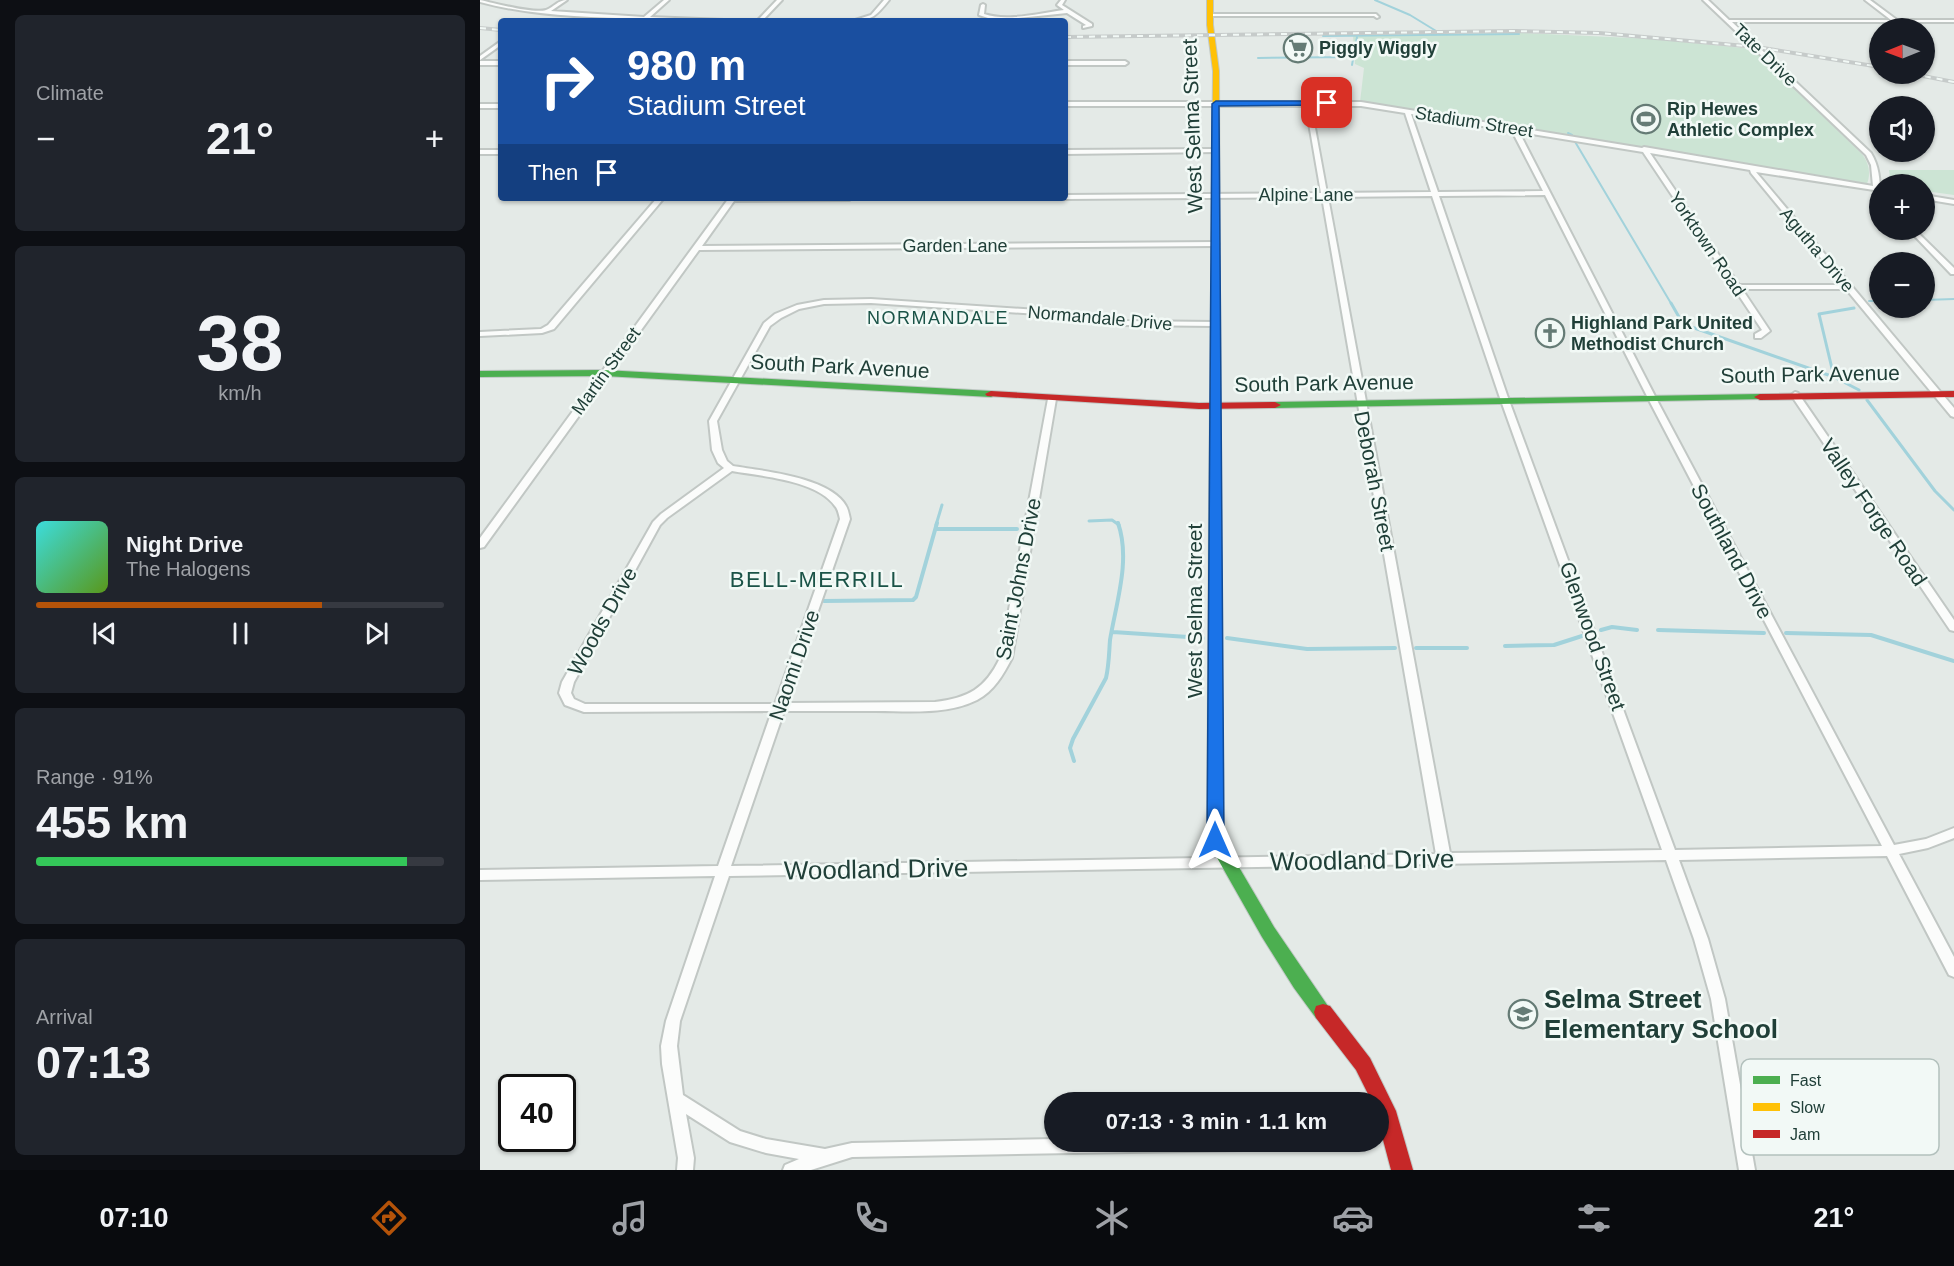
<!DOCTYPE html>
<html lang="en">
<head>
<meta charset="utf-8">
<style>
  body { margin:0; font-family:Arial,sans-serif; background:#20242c; color:#f1f3f6; height:100vh; display:flex; flex-direction:column; font-size:22px; white-space:nowrap }
  * { box-sizing:border-box; margin:0 }
  p { font-size:20px; color:#9ea1a6 }
  .icon { flex:none; width:33px; height:33px; fill:none; stroke:currentColor; stroke-width:2; stroke-linecap:round; stroke-linejoin:round }
  .map { position:relative; flex:1; overflow:hidden }
  .details { display:flex; flex-direction:column; gap:15px; padding:15px; background:#0d0f14; width:480px }
  .details>* { flex:none }
  .top-card { position:absolute; left:18px; top:18px; width:570px; height:183px; border-radius:6px; box-shadow:0 2px 4px #0004; background:#1a4fa0; color:#fff; overflow:hidden }
  .needle { width:39px; rotate:269deg }
  .buttons { position:absolute; left:1389px; top:18px; display:grid; gap:12px }
  .buttons a { display:grid; place-items:center; width:66px; height:66px; border-radius:50%; background:#171b24; box-shadow:0 2px 4px #0004; font-size:30px }
  .speed { position:absolute; left:18px; top:1074px; display:flex; gap:12px; font-size:30px; font-weight:700; text-align:center }
  .speed>* { display:grid; place-content:center; width:78px; height:78px; border-radius:50%; background:#171b24; box-shadow:0 2px 4px #0004; line-height:1 }
  .speed .limit { border:3px solid #111; border-radius:9px; background:#fff; color:#111 }
  .pin { position:absolute; display:grid; place-items:center; width:51px; height:51px; color:#fff; margin:-26px; border-radius:12px; box-shadow:0 3px 9px #0006 }
  .me { position:absolute; width:66px; margin:-33px; rotate:0deg; stroke-linejoin:round; filter:drop-shadow(0 0 4px #0008) }
  .turn { display:flex; align-items:center; gap:21px; height:126px; padding:0 30px; font-size:27px }
  .turn .icon { width:78px; height:78px; stroke-width:2.5 }
  .turn b { display:block; font-size:42px; line-height:51px }
  .then { display:flex; align-items:center; height:57px; padding:0 30px; background:#0003; gap:12px; font-size:22px }
  .big { font-size:45px; font-weight:800; line-height:1.1 }
  .details .widget { flex:1; display:flex; flex-direction:column; justify-content:center; gap:9px; min-width:0; padding:0 21px; border-radius:9px; background:#20242c }
  .details .dial { align-items:center; gap:0 }
  .dial b { font-size:78px; line-height:1 }
  .song { display:flex; align-items:center; gap:18px }
  .cover { width:72px; height:72px; border-radius:9px; background:linear-gradient(135deg,hsl(180 70% 55%),hsl(90 70% 35%)) }
  .played { height:6px; border-radius:3px; background:linear-gradient(90deg,#b45309 70%,#363941 70%) }
  .keys { display:flex; justify-content:space-around; direction:ltr }
  .heat { display:flex; justify-content:space-between; align-items:center; font-size:33px; direction:ltr }
  .charge { height:9px; border-radius:4px; background:linear-gradient(90deg,#34c759 91%,#363941 0) }
  .trip { position:absolute; left:564px; top:1092px; width:345px; height:60px; border-radius:30px; background:#171b24; box-shadow:0 2px 4px #0004; font-weight:800; line-height:60px; text-align:center }
  .tab-bar { display:flex; height:96px; justify-content:space-around; align-items:center; background:#090b0e; color:#9ea1a6 }
  .tab-bar .icon { width:42px; height:42px }
  .tab-bar .selected { color:#b45309 }
  .tab-bar b { font-size:27px; color:#f1f3f6 }
  main { display:flex; flex:1; min-height:0 }
  .map>svg:first-child { display:block }
  .green { fill:#cce4d4 }
  .lines { fill:none; stroke-linecap:round; stroke-linejoin:round }
  .stream-far2 { stroke:#a2d2db; stroke-width:2 }
  .stream-far1 { stroke:#a2d2db; stroke-width:3 }
  .stream { stroke:#a2d2db; stroke-width:4 }
  .street-casing { stroke:#c1c7c4; stroke-width:4 }
  .fast-casing { stroke:#c0c8c5; stroke-width:2 }
  .slow-casing { stroke:#c0c8c5; stroke-width:2 }
  .jam-casing { stroke:#c0c8c5; stroke-width:2 }
  .street { fill:#fbfcfb; fill-rule:evenodd }
  .fast { fill:#4caf50; fill-rule:evenodd }
  .slow { fill:#ffc107; fill-rule:evenodd }
  .jam { fill:#c62828; fill-rule:evenodd }
  .rail-casing { stroke:#c6cbca; stroke-width:4 }
  .rail { stroke:#f2f9f6; stroke-width:2; stroke-dasharray:6; stroke-linecap:butt }
  .route { fill:#1a73e8; stroke:#114b97; stroke-width:1.5 }
  .labels { text-anchor:middle; dominant-baseline:central; stroke-width:5; stroke-linejoin:round; paint-order:stroke }
  .far-poi-label { font-size:18px; font-weight:bold; fill:#203f38; stroke:#f2f9f6; text-anchor:start }
  .far-street-label { font-size:18px; fill:#203f38; stroke:#f2f9f6 }
  .far-neighbourhood-label { font-size:18px; letter-spacing:1.5px; fill:#1a5347; stroke:#f2f9f6 }
  .street-label { font-size:21px; fill:#203f38; stroke:#f2f9f6 }
  .neighbourhood-label { font-size:22px; letter-spacing:1.5px; fill:#1a5347; stroke:#f2f9f6 }
  .near-street-label { font-size:26px; fill:#203f38; stroke:#f2f9f6 }
  .near-poi-label { font-size:26px; font-weight:bold; fill:#203f38; stroke:#f2f9f6; text-anchor:start }
  .key { fill:#f2f9f6; stroke:#b3c1bd; stroke-width:1.5 }
  .key-label { font-size:16px; fill:#203f38 }
</style>
</head>
<body>
<main>
<section class="details">
<div class="widget"><p>Climate</p>
<div class="heat"><a>−</a><b class="big">21°</b><a>+</a></div>
</div>
<div class="widget dial"><b>38</b><p>km/h</p></div>
<div class="widget">
<div class="song"><i class="cover"></i><div><b>Night Drive</b><p>The Halogens</p></div></div>
<div class="played"></div>
<div class="keys"><svg class="icon" aria-label="previous" viewBox="0 0 24 24"><path d="M18 5L8 12l10 7zM5 5v14"/></svg><svg class="icon" aria-label="pause" viewBox="0 0 24 24"><path d="M8 5v14M16 5v14"/></svg><svg class="icon" aria-label="next" viewBox="0 0 24 24"><path d="M6 5l10 7-10 7zM19 5v14"/></svg></div>
</div>
<div class="widget"><p>Range · 91%</p><b class="big">455 km</b><div class="charge"></div></div>
<div class="widget"><p>Arrival</p><b class="big">07:13</b></div>
</section>
<div class="map">
<svg width="1474" height="1170" viewBox="0 0 1474 1170">
  <rect width="100%" height="100%" fill="#e4eae7"/>
  <path class="green" d="M1044 33 1174 39 1273 49 1382 154C1389 163 1391 173 1387 184L1382 185 880 102 884 68 875 64 873 35Z
    M1409 170H1474V195L1445 191 1444 184H1411Z"/>
  <g class="lines">
    <path class="stream-far2" d="M895 0 930 15 961 34
      M843 36 1039 34
      M778 58 873 57
      M872 65 877 37
      M1088 133 1092 135
      M1094 140 1192 305
      M1444 300 1474 299
      M1389 301H1400"/>
    <path class="stream-far1" d="M1191 303 1203 324 1354 377 1379 390
      M1354 377 1339 314 1374 308
      M1387 400 1455 491 1474 510
      M609 521 632 520 639 525
      M456 525 462 505"/>
    <path class="stream" d="M456 529H537
      M344 601 433 600 436 597 457 523
      M1121 630 1132 627 1157 630
      M1178 630 1284 633
      M633 632 723 638
      M1306 633 1391 635 1474 661
      M747 638 827 649 915 648
      M1025 646 1074 645 1102 636
      M936 648H987
      M594 761 590 748 593 739 626 678C629 665 629 653 630 640 636 603 651 560 638 523"/>
    <g class="street-casing">
      <path id="street" d="M0 0C14 3 53 14 66 10 74 7 78 0 87 0L71 11 164 17 184 0H189L170 17 244 20 246 21 166 20 161 21V19C107 17 52 16 0 2Z
        M297 0H302L282 21H277Z
        M404 0H409C397 15 392 21 372 21L391 15Z
        M581 0H585L582 5 612 24V26L603 28V26L606 25 587 13 530 19H511L499 15 501 5 503 4 505 5 504 14C528 22 559 13 584 10L577 5Z
        M1223 0H1228L1249 20H1411L1385 0H1390L1417 20H1474V22H1252L1391 153C1399 166 1400 180 1400 195L1396 194 1394 190 1276 172 1474 408V417L1471 416 1366 289H1262L1290 331 1281 338H1275V334L1282 330 1163 152 1039 132 1179 404 1414 845 1446 839 1474 828V838L1448 848 1419 854 1474 957V977L1469 975 1407 856 1199 860 1228 939 1245 999 1275 1170H1259L1231 999 1214 939 1186 860 249 876 200 1021 197 1046 203 1095 260 1131 286 1139 345 1149 372 1143 574 1139V1142H834L832 1147 826 1149 372 1157 331 1170H303L305 1165 319 1159 286 1153 250 1142 206 1114 214 1158 213 1170H197L198 1158 182 1064 181 1046 186 1021 235 876 0 880V870L238 866 292 711 104 712 85 705 79 693 82 682 173 522 181 514 244 468 238 463 232 450 229 421 284 323 295 314 317 305 344 300 391 299 558 310 643 321 735 322 739 324 735 326 643 325 558 314 391 303 344 304 319 309 301 318 290 326 237 421 242 450 247 461 253 466C282 471 350 477 366 506 368 509 369 515 370 519L306 703 455 702C488 698 505 689 520 658L568 399 572 396 576 399 532 658C523 675 514 691 497 700 467 715 429 711 396 711 365 711 334 711 304 711L251 866 956 854 842 197 585 199 582 198H585V195L841 193 826 106H585V102H881L1162 148 1164 147 1393 186 1391 165 1386 155ZM831 106H881L925 113 951 192 847 193ZM931 114 1032 131 1063 191 958 192ZM1170 153 1270 170 1271 173 1363 285H1259ZM1065 195 1171 404 1402 846 1195 850 1027 395 959 196ZM952 196 1019 395 1182 850 970 853 848 197ZM252 471C280 476 337 480 355 506 358 509 359 515 360 519L295 704H105L94 699 91 693 94 682 180 525 187 518Z
        M730 14H896L899 17 897 18 894 16H728Z
        M21 41V45L0 60V56Z
        M0 61H21V65H0Z
        M585 61H645L648 63 645 65H585Z
        M0 104H21V108H0Z
        M736 149 738 150V152L585 154V150Z
        M0 150H21V154H0Z
        M1444 195 1474 200V204L1444 199Z
        M177 198H184L74 329 62 333 0 336V332L61 329 68 325Z
        M249 198H372L369 200 254 201 222 246 735 242 739 244 735 246 219 250 4 547 0 548V538Z
        M1429 230H1435L1474 268V274H1471Z
        M1315 392 1318 393 1474 620V631L1470 630 1311 395Z"/>
    </g>
    <g class="fast-casing">
      <path id="fast" d="M124 370 511 391 517 394 511 397 124 376 0 377V371Z
        M1280 394 1284 395V399L795 408 789 405 795 402Z
        M735 506 741 510 743 840 794 927 852 1012 850 1018 843 1020 836 1018 814 988 782 937 727 840 729 510Z"/>
    </g>
    <g class="slow-casing">
      <path id="slow" d="M727 0H733V25L739 71 741 510 735 514 729 510 733 71 727 25Z"/>
    </g>
    <g class="jam-casing">
      <path id="jam" d="M511 391 719 403 795 402 801 405 795 408 719 409 507 396 505 394Z
        M1474 391V397L1280 400 1274 397 1280 394Z
        M843 1004 850 1006 890 1058 916 1111 933 1170H911L898 1121V1102H892L876 1070 836 1018 834 1012 836 1006Z"/>
    </g>
    <use href="#street" class="street"/>
    <use href="#fast" class="fast"/>
    <use href="#slow" class="slow"/>
    <use href="#jam" class="jam"/>
    <g class="rail-casing">
      <path id="rail" d="M0 28 21 30
        M585 37 1035 31 1119 33 1277 47 1400 67
        M1433 74 1474 82"/>
    </g>
    <use href="#rail" class="rail"/>
  </g>
  <path class="route" d="M736 101H847L850 103 847 105 739 106 744 840 741 845 735 847 729 845 727 840 732 104Z"/>
  <defs>
    <g id="supermarket-ring" transform="scale(1.5)"><circle r="9.5" fill="#f2f9f6" stroke="#657b75" stroke-width="1.5"/><path d="M-6-5.5h2.5l.6 2H6L4.5 2H-2.5L-4.4-4H-6ZM-1.5 3.2a1.3 1.3 0 1 0 .1 0ZM3 3.2a1.3 1.3 0 1 0 .1 0Z" fill="#657b75"/></g>
    <g id="stadium-ring" transform="scale(1.5)"><circle r="9.5" fill="#f2f9f6" stroke="#657b75" stroke-width="1.5"/><path d="M0-5a6.5 5 0 1 0 0 10a6.5 5 0 1 0 0-10ZM-3.5-1.8h7v3.6h-7Z" fill="#657b75"/></g>
    <g id="church-ring" transform="scale(1.5)"><circle r="9.5" fill="#f2f9f6" stroke="#657b75" stroke-width="1.5"/><path d="M-1.2-6h2.4v3.5h3.3v2.4h-3.3V6h-2.4V-.1h-3.3v-2.4h3.3Z" fill="#657b75"/></g>
    <g id="school-ring" transform="scale(1.5)"><circle r="9.5" fill="#f2f9f6" stroke="#657b75" stroke-width="1.5"/><path d="M0-5L7-2L0 1L-7-2ZM-4 1L0 2.5L4 1V4Q0 6-4 4Z" fill="#657b75"/></g>
  </defs>
  <g fill-rule="evenodd">
    <use href="#supermarket-ring" x="818" y="48"/>
    <use href="#stadium-ring" x="1166" y="119"/>
    <use href="#church-ring" x="1070" y="333"/>
    <use href="#school-ring" x="1043" y="1014"/>
  </g>
  <g class="labels">
    <g class="far-poi-label">
      <text x="839" y="48">Piggly Wiggly</text>
      <text x="1187" y="109">Rip Hewes<tspan x="1187" dy="21">Athletic Complex</tspan></text>
      <text x="1091" y="323">Highland Park United<tspan x="1091" dy="21">Methodist Church</tspan></text>
    </g>
    <g class="far-street-label">
      <text transform="translate(1285 55) rotate(44)">Tate Drive</text>
      <text transform="translate(994 122) rotate(9)">Stadium Street</text>
      <text x="826" y="195">Alpine Lane</text>
      <text transform="translate(1227 244) rotate(56)">Yorktown Road</text>
      <text x="475" y="246">Garden Lane</text>
      <text transform="translate(1337 250) rotate(50)">Agutha Drive</text>
      <text transform="translate(620 318) rotate(5)">Normandale Drive</text>
      <text transform="translate(126 371) rotate(-54)">Martin Street</text>
    </g>
    <g class="far-neighbourhood-label">
      <text x="458" y="318">NORMANDALE</text>
    </g>
    <g class="street-label">
      <text transform="translate(712 126) rotate(-92)">West Selma Street</text>
      <text transform="translate(360 366) rotate(3)">South Park Avenue</text>
      <text transform="translate(1330 374) rotate(-1)">South Park Avenue</text>
      <text transform="translate(844 383) rotate(-1)">South Park Avenue</text>
      <text transform="translate(895 481) rotate(79)">Deborah Street</text>
      <text transform="translate(1394 512) rotate(56)">Valley Forge Road</text>
      <text transform="translate(1252 551) rotate(62)">Southland Drive</text>
      <text transform="translate(538 579) rotate(-79)">Saint Johns Drive</text>
      <text transform="translate(714 611) rotate(-90)">West Selma Street</text>
      <text transform="translate(122 621) rotate(-61)">Woods Drive</text>
      <text transform="translate(1113 636) rotate(70)">Glenwood Street</text>
      <text transform="translate(314 665) rotate(-71)">Naomi Drive</text>
    </g>
    <g class="neighbourhood-label">
      <text x="337" y="579">BELL-MERRILL</text>
    </g>
    <g class="near-street-label">
      <text transform="translate(882 860) rotate(-1)">Woodland Drive</text>
      <text transform="translate(396 869) rotate(-1)">Woodland Drive</text>
    </g>
    <g class="near-poi-label">
      <text x="1064" y="999">Selma Street<tspan x="1064" dy="30">Elementary School</tspan></text>
    </g>
  </g>
  <rect x="1261" y="1059" width="198" height="96" rx="9" class="key"/>
  <rect x="1273" y="1076" width="27" height="8" fill="#4caf50"/>
  <rect x="1273" y="1103" width="27" height="8" fill="#ffc107"/>
  <rect x="1273" y="1130" width="27" height="8" fill="#c62828"/>
  <g class="key-label">
    <text x="1310" y="1086">Fast</text>
    <text x="1310" y="1113">Slow</text>
    <text x="1310" y="1140">Jam</text>
  </g>
</svg>
<div class="buttons">
<a><svg class="needle" viewBox="-14 -14 28 28"><path d="M0-13l5 13h-10z" fill="#e53935"/><path d="M0 13l5-13h-10z" fill="#9ea1a6"/></svg></a>
<a><svg class="icon" aria-label="sound" viewBox="0 0 24 24"><path d="M4 9h4l5-4v14l-5-4H4zM17 9q2 3 0 6"/></svg></a>
<a>+</a>
<a>−</a>
</div>
<div class="speed"><div class="limit">40</div></div>
<div class="pin" style="left:847px;top:103px;background:#d93025"><svg class="icon" aria-label="arrive" viewBox="0 0 24 24"><path d="M6 21V4h12l-3 4 3 4H6"/></svg></div>
<svg class="me" style="left:735px;top:840px" viewBox="-20 -20 40 40"><path d="M0-17L14 15 0 8-14 15z" fill="#1a73e8" stroke="#fff" stroke-width="4"/></svg>
<div class="trip">07:13 · 3 min · 1.1 km</div>
<div class="top-card">
<div class="turn"><svg class="icon" aria-label="right" viewBox="0 0 24 24"><path d="M7 20v-9h11M14 6l5 5-5 5"/></svg><div><b>980 m</b>Stadium Street</div></div>
<div class="then">Then<svg class="icon" aria-label="arrive" viewBox="0 0 24 24"><path d="M6 21V4h12l-3 4 3 4H6"/></svg></div>
</div>
</div>
</main>
<nav class="tab-bar">
<b>07:10</b>
<svg class="icon selected" aria-label="directions" viewBox="0 0 24 24"><path d="M12 3l9 9-9 9-9-9zM9 14v-3h6M13 9l2 2-2 2"/></svg>
<svg class="icon" aria-label="music" viewBox="0 0 24 24"><path d="M9 18V5l10-2v13"/><circle cx="6" cy="18" r="3"/><circle cx="16" cy="16" r="3"/></svg>
<svg class="icon" aria-label="phone" viewBox="0 0 24 24"><path d="M5 4h4l2 5-3 2q2 4 5 5l2-3 5 2v4C11 20 4 13 5 4z"/></svg>
<svg class="icon" aria-label="climate" viewBox="0 0 24 24"><path d="M12 3v18M4 7l16 10M4 17L20 7"/></svg>
<svg class="icon" aria-label="car" viewBox="0 0 24 24"><path d="M5 17H2v-5l4-1 3-4h7l3 4 3 1v5h-3M9 17h6M6 11h13"/><circle cx="7" cy="17" r="2"/><circle cx="17" cy="17" r="2"/></svg>
<svg class="icon" aria-label="filters" viewBox="0 0 24 24"><path d="M4 7h16M4 17h16"/><circle cx="9" cy="7" r="2"/><circle cx="15" cy="17" r="2"/></svg>
<b>21°</b>
</nav>
</body>
</html>
